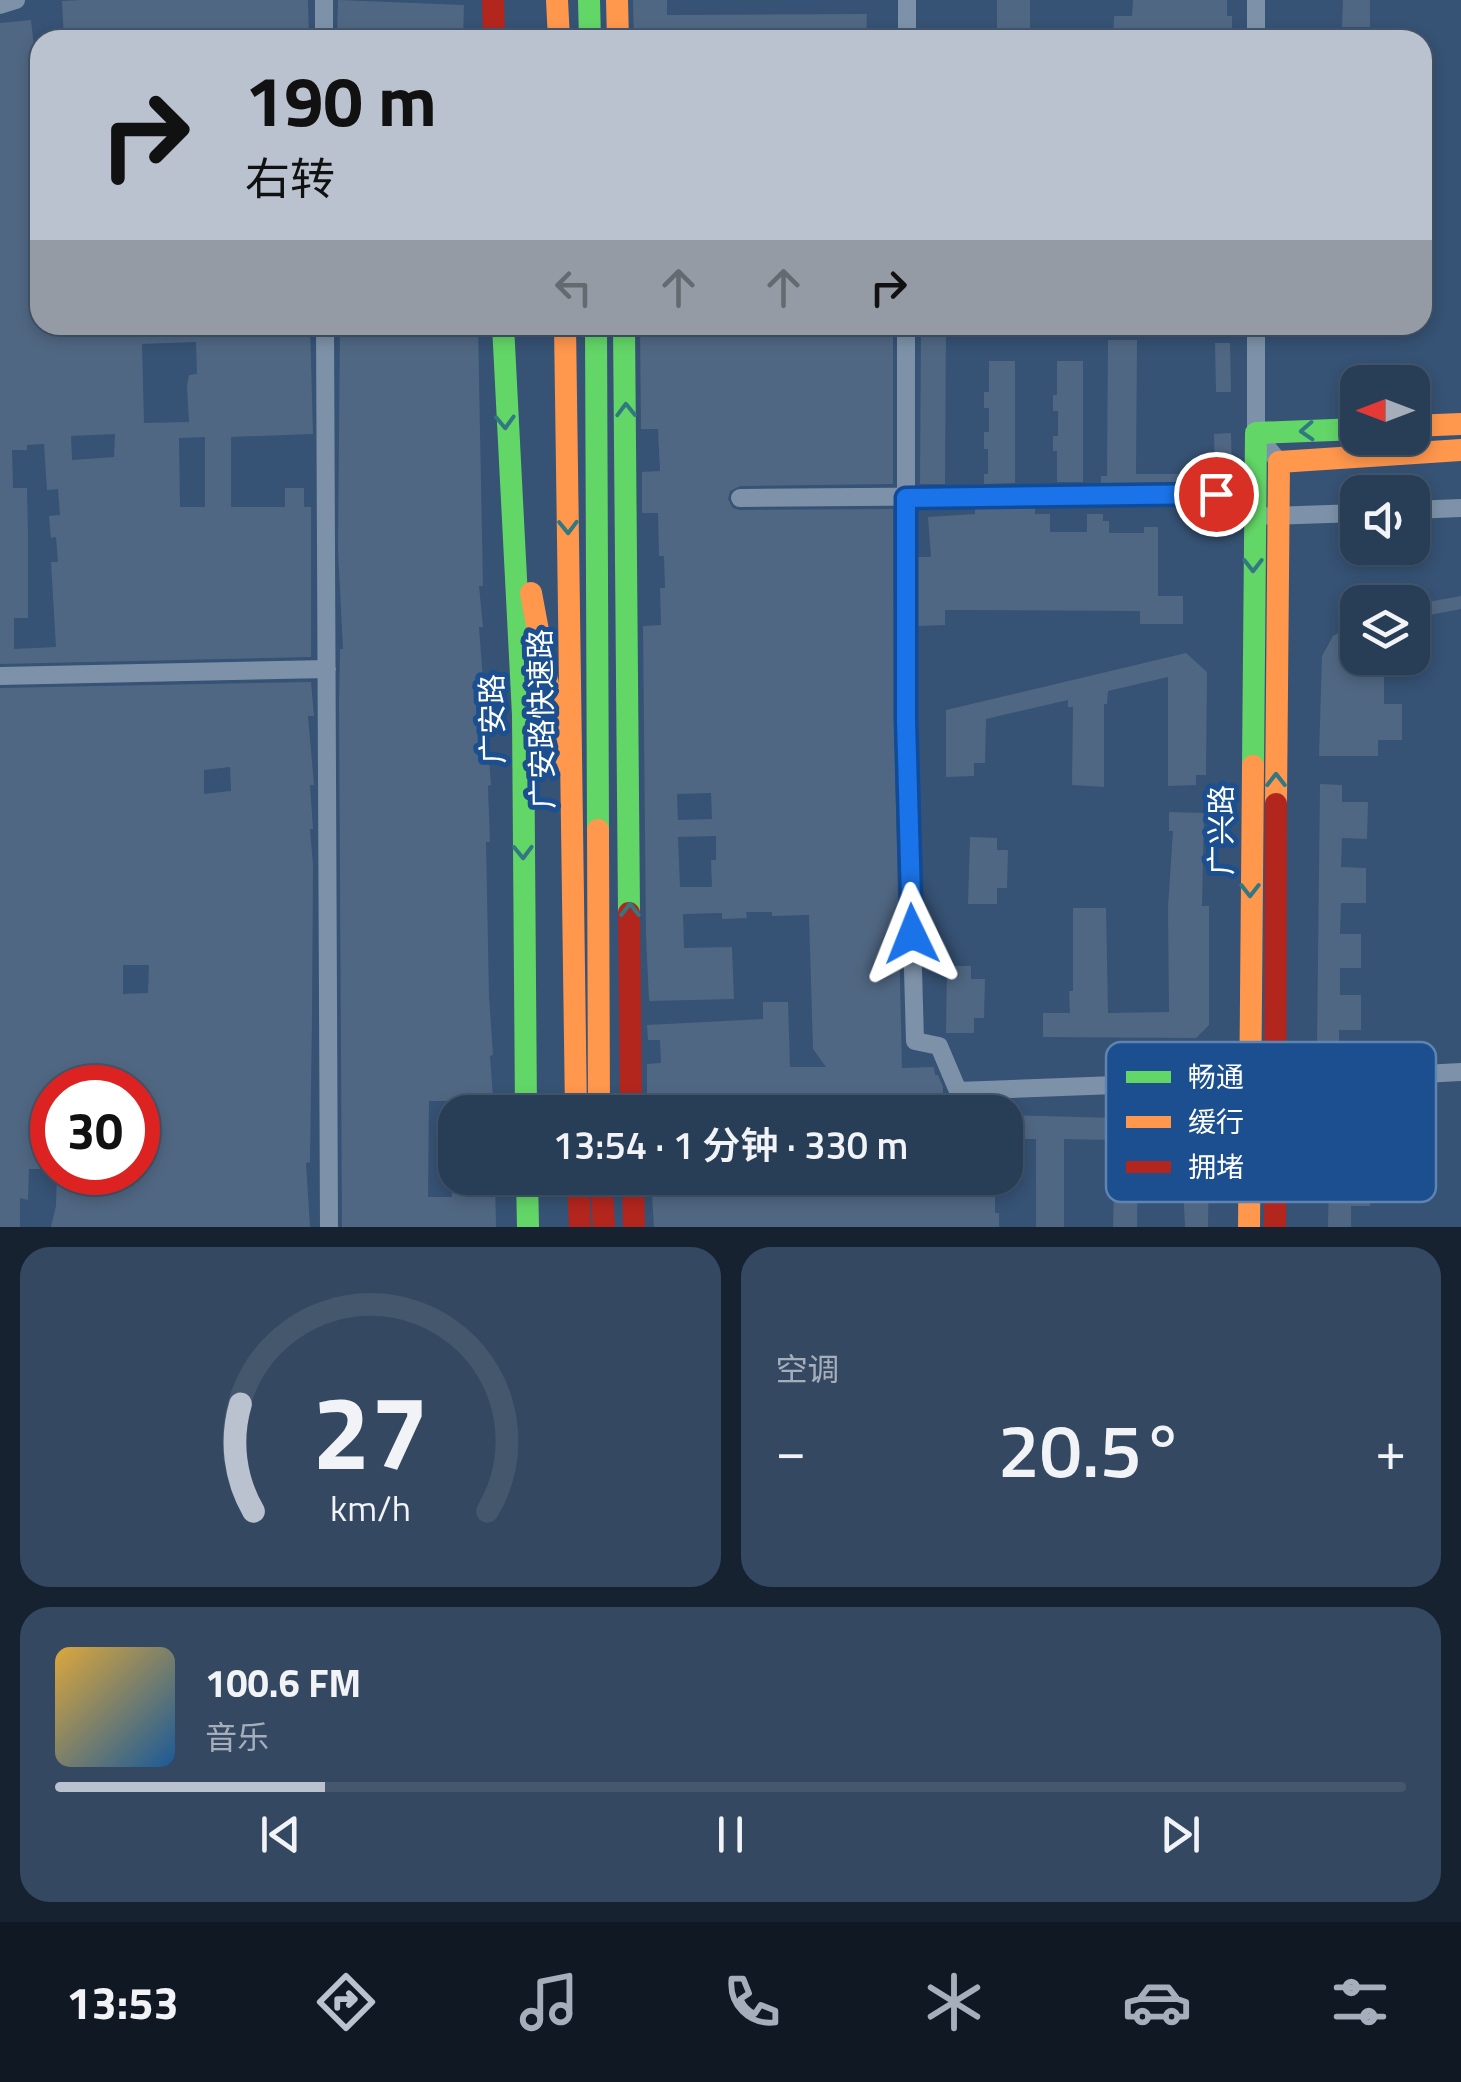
<!DOCTYPE html>
<html lang="zh">
<head>
<meta charset="utf-8">
<style>
  body { margin:0; font-family:"Titillium Web","Noto Sans SC",sans-serif; background:#344961; color:#f1f3f6; height:100vh; display:flex; flex-direction:column; font-size:38px; white-space:nowrap }
  * { box-sizing:border-box; margin:0 }
  p { font-size:32px; color:#a5aeba }
  .icon { flex:none; width:55px; height:55px; fill:none; stroke:currentColor; stroke-width:2; stroke-linecap:round; stroke-linejoin:round }
  .map { position:relative; height:1227px; overflow:hidden }
  .details { display:flex; flex-direction:column; gap:20px; padding:20px; background:#162230; flex:1 }
  .details>* { flex:none }
  .top-card { position:absolute; left:30px; top:30px; width:1402px; height:305px; border-radius:30px; box-shadow:0 5px 15px #0003,0 0 0 2px #44576d; background:#b9c2ce; color:#111; overflow:hidden }
  .needle { width:65px; rotate:270deg }
  .fabs { position:absolute; left:1340px; top:365px; display:grid; gap:20px }
  .fabs a { display:grid; place-items:center; width:90px; height:90px; border-radius:20px; background:#283e57; box-shadow:0 5px 15px #0003,0 0 0 2px #44576d; font-size:50px }
  .speed { position:absolute; left:30px; top:1065px; display:flex; gap:20px; font-size:50px; font-weight:700; text-align:center }
  .speed>* { display:grid; place-content:center; width:130px; height:130px; border-radius:50%; background:#283e57; box-shadow:0 5px 15px #0003,0 0 0 2px #44576d; line-height:1 }
  .speed .limit { border:15px solid #d22; background:#fff; color:#111 }
  .pin { position:absolute; display:grid; place-items:center; width:85px; height:85px; color:#fff; margin:-42px; border:5px solid #fff; border-radius:50%; box-shadow:0 2px 10px #0007 }
  .me { position:absolute; width:110px; margin:-55px; rotate:358deg; stroke-linejoin:round; filter:drop-shadow(0 0 8px #0008) }
  .turn { display:flex; align-items:center; gap:35px; height:210px; padding:0 50px; font-size:45px }
  .turn .icon { width:130px; height:130px; stroke-width:2.5 }
  .turn b { display:block; font-size:70px; line-height:85px }
  .lanes { display:flex; align-items:center; height:95px; padding:0 50px; background:#0003; justify-content:center; gap:50px; direction:ltr }
  .lanes .off { opacity:.35 }
  .big { font-size:75px; font-weight:600; line-height:1.1 }
  .details .card { flex:1; display:flex; flex-direction:column; justify-content:center; gap:15px; min-width:0; padding:0 35px; border-radius:30px; background:#344961 }
  .details .dial { align-items:center; gap:0 }
  .dial svg { height:260px; overflow:visible; fill:none; stroke:#44576d; stroke-width:7; stroke-linecap:round; text-anchor:middle }
  .dial text { fill:#f1f3f6; stroke:none }
  .song { display:flex; align-items:center; gap:30px }
  .cover { width:120px; height:120px; border-radius:15px; background:linear-gradient(135deg,hsl(40 70% 55%),hsl(210 70% 35%)) }
  .played { height:10px; border-radius:5px; background:linear-gradient(90deg,#b9c2ce 20%,#44576d 20%) }
  .keys { display:flex; justify-content:space-around; direction:ltr }
  .heat { display:flex; justify-content:space-between; align-items:center; font-size:55px; direction:ltr }
  .details .tiles { flex:1; display:grid; gap:20px; grid-template-columns:1fr 1fr }
  .card:last-child { grid-column:span 2 }
  .trip { position:absolute; left:438px; top:1095px; width:585px; height:100px; border-radius:30px; background:#283e57; box-shadow:0 5px 15px #0003,0 0 0 2px #44576d; font-weight:600; line-height:100px; text-align:center }
  .dock { display:flex; height:160px; justify-content:space-around; align-items:center; background:#101923; color:#a5aeba }
  .dock .icon { width:70px; height:70px }
  .dock .selected { color:#b9c2ce }
  .dock b { font-size:45px; color:#f1f3f6 }
  .map>svg:first-child { display:block }
  .building { fill:#506783; fill-rule:evenodd }
  .lines { fill:none; stroke-linecap:round; stroke-linejoin:round }
  .street { stroke:#7d92a8; stroke-width:18 }
  .fast { stroke:#63d668; stroke-width:22 }
  .slow { stroke:#ff974d; stroke-width:22 }
  .jam { stroke:#b3261e; stroke-width:22 }
  .fast-bridge { stroke:#63d668; stroke-width:22 }
  .slow-bridge { stroke:#ff974d; stroke-width:22 }
  .oneway { stroke:#317883 }
  .route-casing { stroke:#114b97; stroke-width:25 }
  .route { stroke:#1a73e8; stroke-width:18 }
  .labels { text-anchor:middle; dominant-baseline:central; stroke-width:10; stroke-linejoin:round; paint-order:stroke }
  .street-label { font-size:30px; fill:#fff; stroke:#1b4f8f }
  .key { fill:#1b4f8f; stroke:#5f84b1; stroke-width:2.5 }
  .key-label { font-size:28px; fill:#fff }
</style>
</head>
<body>
<div class="map">
<svg width="1461" height="1227" viewBox="0 0 1461 1227">
  <rect width="100%" height="100%" fill="#365274"/>
  <path class="building" d="M81 0H308L309 38 64 40 62 1Z
    M338 0 464 5 463 40H337Z
    M633 0H667V15L867 14 866 40H634Z
    M997 0H1030V33H997Z
    M1133 0H1227V16H1232V40H1113L1114 16H1132Z
    M1343 0H1370V27H1342Z
    M31 20 40 100V325H310L313 434 231 437V507H285V488H304V507H311V657L0 664V23ZM196 342 197 374 189 375 187 386 189 422 144 423 142 344ZM115 434 114 457 72 460 71 436ZM205 437V507H180L179 438ZM44 444 47 490 58 489 60 515 49 516 51 538 56 537 58 562H51L56 647 14 649V618H28V536L27 488H13L12 450H27V445Z
    M340 325H478L483 586H479L483 627H479L491 785 488 786 490 842H486L489 996 493 1055 490 1056 494 1112H449L448 1101H429L428 1197H452L451 1178H495L496 1227H342L339 702 340 649H343L338 550Z
    M640 325H893V484L740 486 730 491 728 499 733 508 740 510 893 509 894 720 902 1068 934 1067 935 1075H938L943 1087V1112H647V1064L661 1063 660 1040H648L647 1025 763 1019V1002H788L790 1067H826L813 1049 809 915 772 916V912H746L747 918 722 919V913L683 914 684 948 732 947 734 999 649 1001 646 935 643 626 661 625 660 588H665L664 556H659L658 513H642V472L660 471 658 429H641ZM711 793 712 819 678 820 677 794ZM716 836V860H711L712 887H680L678 837Z
    M921 325H946L945 484H920Z
    M1108 340H1137L1136 474H1215L1214 434 1231 433 1232 482 1101 483V476H1107Z
    M1215 343H1230L1231 392H1216Z
    M989 361H1015V483L984 484V474H988V449H984V432H989V408H984V392H989Z
    M1057 361H1083V482H1057V451H1053V436H1058V411H1053V395H1057Z
    M1035 508V514H1050V532H1087V514H1103V521H1109V533H1144V527H1158V596H1183V624H1140V611L945 610V625L918 626V557H931L928 517 975 514V509Z
    M1461 596V609L1419 617 1416 604Z
    M1358 622V658H1409V674H1384V704H1402V740H1378V756H1319L1322 656 1333 636Z
    M1186 653 1207 672 1206 775H1196V785L1168 786V677L1108 691 1107 704H1104V787L1072 785 1073 707H1068V700L986 719 985 763H974V776L946 777V710Z
    M311 682 314 716H308L314 785H310L313 829H310L313 865 312 1015 310 1162 306 1163 310 1227H51L56 1206 57 1172H138V1088H46L45 1169H29L28 1200 20 1198V1227H0V688ZM230 767 231 791 204 794V770ZM123 965H149L148 993 123 994Z
    M1320 784 1342 785V802H1368L1367 839 1342 838 1341 867 1366 868V903H1341L1340 934H1361V968H1340V995H1361V1030H1339V1047L1317 1046Z
    M1169 812 1204 813 1202 906H1209V1025L1196 1038 1043 1037V1013H1070L1069 991H1073V908H1106L1108 1013 1169 1012 1168 907 1173 831H1169Z
    M970 837 997 838V850H1008L1007 888H997V904H968Z
    M947 966H971V979H985L984 1018H974V1033H946Z
    M1005 1115 1187 1120 1203 1138V1152H1209L1208 1227H1185L1183 1184H1170V1149H1138L1137 1227H1113L1115 1148H1112V1140L1064 1139V1227H1036V1139H1005Z
    M1363 1128 1351 1158H1370V1206H1351V1227H1328L1330 1139 1347 1140Z
    M651 1178H995V1213H999V1227H654Z"/>
  <g class="lines">
    <path class="street" d="M324 0V40
      M1256 0V40
      M0 5 16 0
      M907 40V0
      M325 325 329 1227
      M906 325V720L915 1041 939 1046 958 1091 1249 1080 1275 1082 1461 1072
      M1256 325V433L1279 462
      M740 498 1254 494
      M1412 510 1461 508
      M1269 516 1358 513
      M0 676 327 669"/>
    <path class="fast" d="M589 0 590 40
      M503 325 523 715 526 1112
      M624 325 629 913
      M1253 766 1256 433 1358 429
      M527 1178 528 1227"/>
    <path class="slow" d="M557 0 559 40
      M617 0 618 40
      M565 325 576 1112
      M1412 426 1461 424
      M531 593 558 738V761
      M1276 804 1279 462 1461 450
      M1249 1227 1253 766"/>
    <path class="jam" d="M493 0 494 40
      M629 913 631 1112
      M578 1178 580 1227
      M601 1178 604 1227
      M633 1178 634 1227
      M1275 1227 1276 804"/>
    <path class="fast-bridge" d="M596 325 598 830"/>
    <path class="slow-bridge" d="M598 830 599 1112"/>
  </g>
  <defs><path id="oneway-chevron" d="M-2-3.5L2.5 0L-2 3.5" fill="none" stroke-width="1.6" stroke-linecap="round" stroke-linejoin="round" transform="scale(2.5)"/></defs>
  <g class="oneway">
    <use href="#oneway-chevron" transform="translate(626 410) rotate(-91)"/>
    <use href="#oneway-chevron" transform="translate(505 422) rotate(88)"/>
    <use href="#oneway-chevron" transform="translate(1307 431) rotate(177)"/>
    <use href="#oneway-chevron" transform="translate(568 527) rotate(89)"/>
    <use href="#oneway-chevron" transform="translate(1253 565) rotate(90)"/>
    <use href="#oneway-chevron" transform="translate(1276 780) rotate(-90)"/>
    <use href="#oneway-chevron" transform="translate(523 852) rotate(89)"/>
    <use href="#oneway-chevron" transform="translate(1250 890) rotate(90)"/>
    <use href="#oneway-chevron" transform="translate(630 910) rotate(-90)"/>
  </g>
  <g class="lines">
    <g class="route-casing">
      <path id="route" d="M912 934 906 720V498L1216 494"/>
    </g>
    <use href="#route" class="route"/>
  </g>
  <g class="labels">
    <g class="street-label">
      <text transform="translate(492 719) rotate(-91)">广安路</text>
      <text transform="translate(541 719) rotate(-91)">广安路快速路</text>
      <text transform="translate(1221 830) rotate(-90)">广兴路</text>
    </g>
  </g>
  <rect x="1106" y="1042" width="330" height="160" rx="15" class="key"/>
  <rect x="1126" y="1071" width="45" height="12" fill="#63d668"/>
  <rect x="1126" y="1116" width="45" height="12" fill="#ff974d"/>
  <rect x="1126" y="1161" width="45" height="12" fill="#b3261e"/>
  <g class="key-label">
    <text x="1188" y="1087">畅通</text>
    <text x="1188" y="1132">缓行</text>
    <text x="1188" y="1177">拥堵</text>
  </g>
</svg>
<div class="fabs">
<a><svg class="needle" viewBox="-14 -14 28 28"><path d="M0-13l5 13h-10z" fill="#e53935"/><path d="M0 13l5-13h-10z" fill="#a5aeba"/></svg></a>
<a><svg class="icon" aria-label="sound" viewBox="0 0 24 24"><path d="M4 9h4l5-4v14l-5-4H4zM17 9q2 3 0 6"/></svg></a>
<a><svg class="icon" aria-label="layers" viewBox="0 0 24 24"><path d="M12 4l9 5-9 5-9-5zM3 14l9 5 9-5"/></svg></a>
</div>
<div class="speed"><div class="limit">30</div></div>
<div class="pin" style="left:1216px;top:494px;background:#d93025"><svg class="icon" aria-label="arrive" viewBox="0 0 24 24"><path d="M6 21V4h12l-3 4 3 4H6"/></svg></div>
<svg class="me" style="left:912px;top:934px" viewBox="-20 -20 40 40"><path d="M0-17L14 15 0 8-14 15z" fill="#1a73e8" stroke="#fff" stroke-width="4"/></svg>
<div class="trip">13:54 · 1 分钟 · 330 m</div>
<div class="top-card">
<div class="turn"><svg class="icon" aria-label="right" viewBox="0 0 24 24"><path d="M7 20v-9h11M14 6l5 5-5 5"/></svg><div><b>190 m</b>右转</div></div>
<div class="lanes"><svg class="icon off" aria-label="left" viewBox="0 0 24 24"><path d="M17 20v-9H6M10 6l-5 5 5 5"/></svg><svg class="icon off" aria-label="ahead" viewBox="0 0 24 24"><path d="M12 20V5M6 11l6-6 6 6"/></svg><svg class="icon off" aria-label="ahead" viewBox="0 0 24 24"><path d="M12 20V5M6 11l6-6 6 6"/></svg><svg class="icon" aria-label="right" viewBox="0 0 24 24"><path d="M7 20v-9h11M14 6l5 5-5 5"/></svg></div>
</div>
</div>
<section class="details">
<div class="tiles">
<div class="card dial"><svg viewBox="0 0 100 80">
<path d="M14 69A42 42 0 1 1 86 69"/>
<path d="M14 69A42 42 0 0 1 10 36" stroke="#b9c2ce"/>
<text x="50" y="56" font-size="32" font-weight="700">27</text>
<text x="50" y="72" font-size="11">km/h</text>
</svg></div>
<div class="card"><p>空调</p>
<div class="heat"><a>−</a><b class="big">20.5°</b><a>+</a></div>
</div>
<div class="card">
<div class="song"><i class="cover"></i><div><b>100.6 FM</b><p>音乐</p></div></div>
<div class="played"></div>
<div class="keys"><svg class="icon" aria-label="previous" viewBox="0 0 24 24"><path d="M18 5L8 12l10 7zM5 5v14"/></svg><svg class="icon" aria-label="pause" viewBox="0 0 24 24"><path d="M8 5v14M16 5v14"/></svg><svg class="icon" aria-label="next" viewBox="0 0 24 24"><path d="M6 5l10 7-10 7zM19 5v14"/></svg></div>
</div>
</div>
</section>
<nav class="dock">
<b>13:53</b>
<svg class="icon selected" aria-label="directions" viewBox="0 0 24 24"><path d="M12 3l9 9-9 9-9-9zM9 14v-3h6M13 9l2 2-2 2"/></svg>
<svg class="icon" aria-label="music" viewBox="0 0 24 24"><path d="M9 18V5l10-2v13"/><circle cx="6" cy="18" r="3"/><circle cx="16" cy="16" r="3"/></svg>
<svg class="icon" aria-label="phone" viewBox="0 0 24 24"><path d="M5 4h4l2 5-3 2q2 4 5 5l2-3 5 2v4C11 20 4 13 5 4z"/></svg>
<svg class="icon" aria-label="climate" viewBox="0 0 24 24"><path d="M12 3v18M4 7l16 10M4 17L20 7"/></svg>
<svg class="icon" aria-label="car" viewBox="0 0 24 24"><path d="M5 17H2v-5l4-1 3-4h7l3 4 3 1v5h-3M9 17h6M6 11h13"/><circle cx="7" cy="17" r="2"/><circle cx="17" cy="17" r="2"/></svg>
<svg class="icon" aria-label="filters" viewBox="0 0 24 24"><path d="M4 7h16M4 17h16"/><circle cx="9" cy="7" r="2"/><circle cx="15" cy="17" r="2"/></svg>
</nav>
</body>
</html>
